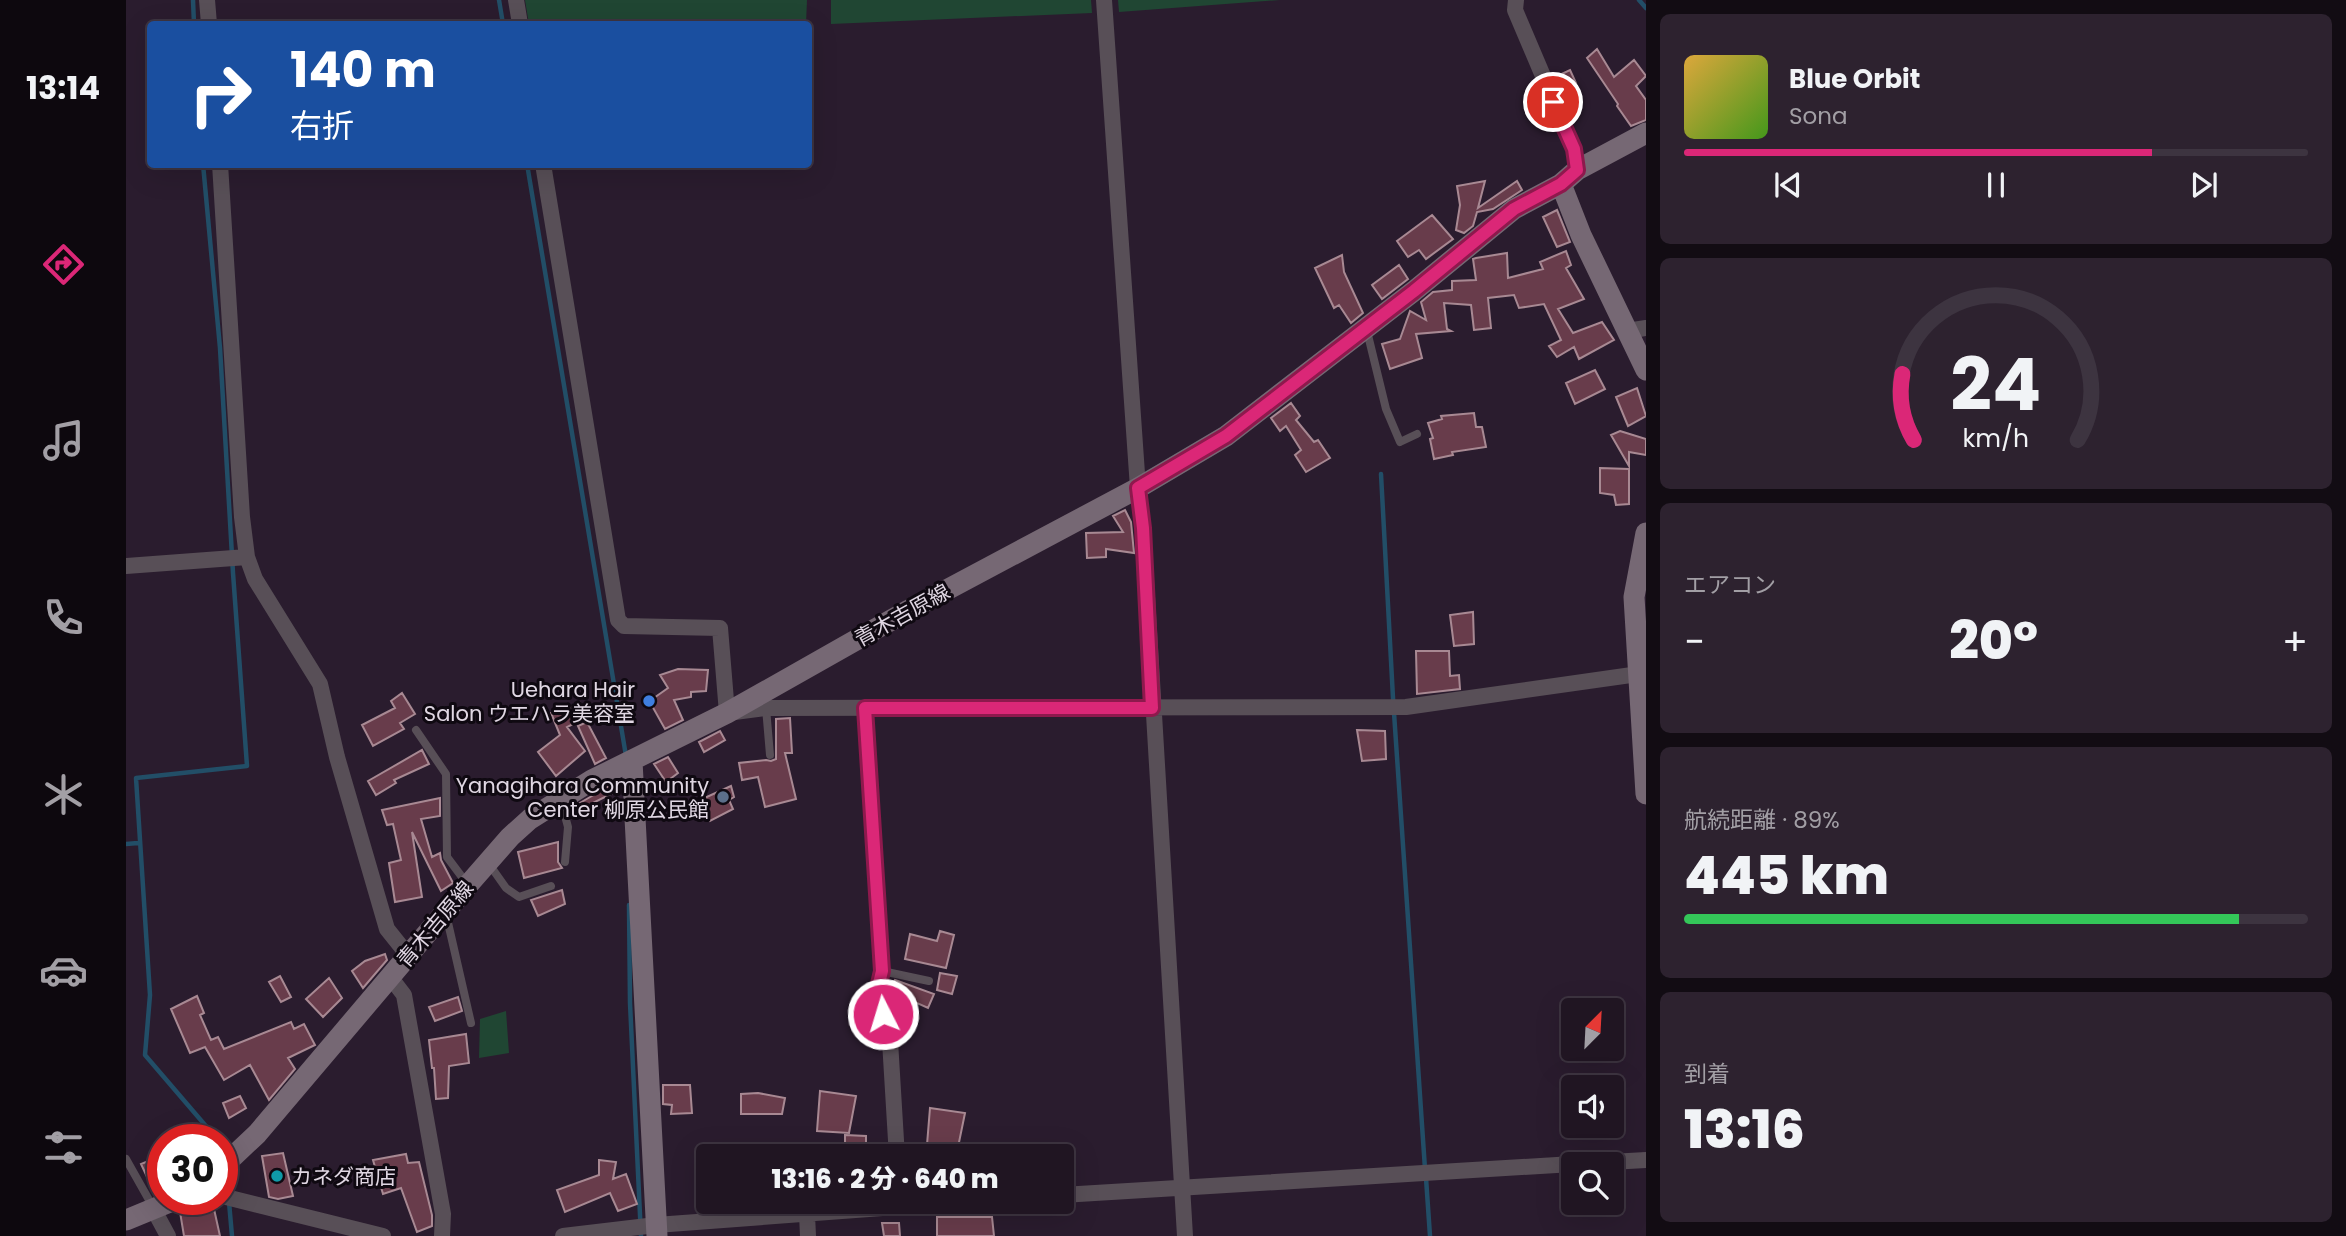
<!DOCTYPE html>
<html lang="ja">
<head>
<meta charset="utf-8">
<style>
  body { margin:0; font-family:Poppins,"Noto Sans JP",sans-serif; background:#2d222f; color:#f1f3f6; height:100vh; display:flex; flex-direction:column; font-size:26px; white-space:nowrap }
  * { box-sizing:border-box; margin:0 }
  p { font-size:23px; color:#a29fa5 }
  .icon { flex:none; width:38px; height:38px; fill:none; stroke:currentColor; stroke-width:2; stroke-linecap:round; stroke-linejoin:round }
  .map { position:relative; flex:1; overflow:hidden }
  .details { display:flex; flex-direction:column; gap:14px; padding:14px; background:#120c13; width:700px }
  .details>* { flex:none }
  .banner { position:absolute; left:21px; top:21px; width:665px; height:147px; border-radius:7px; box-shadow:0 7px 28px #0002,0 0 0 2px #3d3440; background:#1a4fa0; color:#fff; overflow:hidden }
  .needle { width:46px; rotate:24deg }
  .fabs { position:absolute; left:1435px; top:998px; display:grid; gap:14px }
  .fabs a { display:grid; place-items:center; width:63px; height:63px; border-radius:7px; background:#201522; box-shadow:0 7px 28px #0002,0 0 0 2px #3d3440; font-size:35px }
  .speed { position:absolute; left:21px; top:1124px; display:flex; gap:14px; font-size:35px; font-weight:700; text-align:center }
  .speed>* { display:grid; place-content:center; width:91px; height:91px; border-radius:50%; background:#201522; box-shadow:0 7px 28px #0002,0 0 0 2px #3d3440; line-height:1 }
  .speed .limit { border:10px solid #d22; background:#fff; color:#111 }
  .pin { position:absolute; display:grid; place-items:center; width:60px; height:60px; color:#fff; margin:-30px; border:4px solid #fff; border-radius:50%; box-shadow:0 2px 7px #0007 }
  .me { position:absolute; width:77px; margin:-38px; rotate:355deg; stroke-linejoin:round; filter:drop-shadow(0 0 5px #0008) }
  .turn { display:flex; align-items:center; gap:24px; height:147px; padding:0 28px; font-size:32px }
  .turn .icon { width:91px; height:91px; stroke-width:2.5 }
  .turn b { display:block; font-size:49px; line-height:60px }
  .big { font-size:52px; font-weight:800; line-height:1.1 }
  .details .card { flex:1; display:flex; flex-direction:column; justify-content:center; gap:10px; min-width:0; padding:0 24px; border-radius:10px; background:#2d222f }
  .details .dial { align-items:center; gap:0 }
  .dial svg { height:182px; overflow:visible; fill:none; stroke:#3d3440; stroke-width:7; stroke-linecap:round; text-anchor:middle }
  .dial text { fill:#f1f3f6; stroke:none }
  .song { display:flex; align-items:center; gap:21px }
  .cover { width:84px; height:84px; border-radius:10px; background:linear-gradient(135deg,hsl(40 70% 55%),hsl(100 70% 35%)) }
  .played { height:7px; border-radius:4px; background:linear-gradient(90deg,#db2777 75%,#3d3440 75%) }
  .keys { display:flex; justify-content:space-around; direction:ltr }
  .heat { display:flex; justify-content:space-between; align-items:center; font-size:38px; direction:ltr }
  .charge { height:10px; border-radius:5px; background:linear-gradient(90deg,#34c759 89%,#3d3440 0) }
  .trip { position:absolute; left:570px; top:1144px; width:378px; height:70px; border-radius:7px; background:#201522; box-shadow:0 7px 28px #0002,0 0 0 2px #3d3440; font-weight:800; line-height:70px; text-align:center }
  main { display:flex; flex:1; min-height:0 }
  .tab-bar { display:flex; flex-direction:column; width:126px; justify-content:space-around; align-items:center; background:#0d080e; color:#a29fa5 }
  .tab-bar .icon { width:49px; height:49px }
  .tab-bar .on { color:#db2777 }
  .tab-bar b { font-size:32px; color:#f1f3f6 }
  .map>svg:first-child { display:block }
  .green { fill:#204633 }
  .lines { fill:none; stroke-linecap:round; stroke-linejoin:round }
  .stream { stroke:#224e67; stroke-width:4.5 }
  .building { fill:#683c4b; stroke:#a88993; stroke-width:2 }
  .lane { stroke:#584f57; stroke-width:8 }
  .street { stroke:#584f57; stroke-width:16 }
  .secondary { stroke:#766874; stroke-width:21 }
  .route-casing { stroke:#8e194d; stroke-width:18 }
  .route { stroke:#db2777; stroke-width:12 }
  .shop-dot { fill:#3f7fe0; stroke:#0f0911; stroke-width:2.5 }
  .service-dot { fill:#5c6f8a; stroke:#0f0911; stroke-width:2.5 }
  .culture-dot { fill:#0f9aa8; stroke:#0f0911; stroke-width:2.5 }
  .labels { text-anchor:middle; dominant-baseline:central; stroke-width:6; stroke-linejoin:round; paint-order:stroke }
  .street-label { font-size:21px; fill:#e0d7e3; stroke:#0f0911 }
  .poi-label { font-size:21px; fill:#e0d7e3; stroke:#0f0911; text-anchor:end }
</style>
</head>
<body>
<main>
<nav class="tab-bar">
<b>13:14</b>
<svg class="icon on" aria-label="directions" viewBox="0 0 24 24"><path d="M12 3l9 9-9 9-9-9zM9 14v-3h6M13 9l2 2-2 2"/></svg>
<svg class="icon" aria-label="music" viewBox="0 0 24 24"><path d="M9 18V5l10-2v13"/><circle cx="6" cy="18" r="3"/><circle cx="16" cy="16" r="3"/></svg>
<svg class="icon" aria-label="phone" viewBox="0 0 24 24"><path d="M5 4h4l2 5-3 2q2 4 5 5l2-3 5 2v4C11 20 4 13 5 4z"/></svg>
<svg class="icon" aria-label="climate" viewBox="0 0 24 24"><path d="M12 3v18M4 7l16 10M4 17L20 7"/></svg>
<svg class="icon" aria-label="car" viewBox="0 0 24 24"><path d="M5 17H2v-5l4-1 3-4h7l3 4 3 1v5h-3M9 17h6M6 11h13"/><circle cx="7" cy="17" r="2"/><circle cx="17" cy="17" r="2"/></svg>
<svg class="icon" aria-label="filters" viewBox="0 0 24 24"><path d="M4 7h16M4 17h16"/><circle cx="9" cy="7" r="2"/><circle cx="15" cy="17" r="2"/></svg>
</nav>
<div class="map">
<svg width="1520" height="1236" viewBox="0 0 1520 1236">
  <rect width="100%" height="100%" fill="#2a1c2e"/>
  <path class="green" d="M399 0H681L680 24H403Z
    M705 0H965L966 13 705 24Z
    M992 0H1154L993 12Z
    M380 1011 383 1053 353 1058 354 1019Z"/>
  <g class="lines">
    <path class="stream" d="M67 0 68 24
      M373 0 377 24
      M1513 0 1520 8
      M77 164 94 348 107 573 121 766 10 778 24 995 19 1055 91 1139
      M401 164 500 756
      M1255 474 1267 698 1299 1169
      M0 844 12 843
      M503 905 504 1003 515 1236
      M96 1146 100 1151V1155
      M101 1171 102 1193
      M1300 1178 1304 1236
      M103 1202 106 1236"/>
  </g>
  <path class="building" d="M1471 49 1488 77 1508 60 1520 76 1510 86 1520 100V120L1505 126 1491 106 1492 104 1461 58Z
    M1444 70 1450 83 1435 91 1429 77Z
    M1359 181 1352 208 1391 181 1396 190 1367 209 1351 212 1347 226 1338 233 1330 230 1334 205 1331 186Z
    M1431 210 1444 242 1431 247 1417 217Z
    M1306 215 1327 239 1300 259 1293 250 1282 257 1271 241Z
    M1440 251 1445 265 1440 268 1458 299 1432 309 1447 333 1476 322 1488 340 1453 359 1448 347 1431 357 1423 346 1435 340 1418 304 1393 308 1388 295 1362 298 1365 328 1348 330 1345 305 1318 303 1321 329 1325 331 1290 334 1296 358 1264 369 1256 344 1274 339 1284 311 1300 320 1295 302 1307 292 1326 290V281L1350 280 1347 259 1350 258 1381 253 1382 278 1417 269 1414 262Z
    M1216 255 1218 272 1237 313 1225 323 1213 305 1208 308 1189 268Z
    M1273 265 1282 279 1256 299 1246 285Z
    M1469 370 1479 389 1449 404 1440 383Z
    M1511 388 1520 416 1502 426 1490 397Z
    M1165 403 1174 416 1170 420 1188 442 1192 440 1204 458 1180 472 1169 455 1175 450 1160 426 1154 431 1145 418Z
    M1348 413 1350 427H1356L1360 447 1326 452 1327 455 1308 459 1304 439 1307 438 1302 423 1316 419 1315 416Z
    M1494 431 1520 439V455L1503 452V466L1485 435Z
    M1474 468 1503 469V504L1490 505 1488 495 1474 493Z
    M999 510 1005 522 1008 553 980 549V557L961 558 960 533 997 532 987 516Z
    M1347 612 1348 644 1328 646 1324 615Z
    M1290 651H1323L1324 676 1333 675 1334 689 1291 694Z
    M552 669 582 670 580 691 565 692V697L548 700 557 720 539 729 525 704 518 705 542 688 534 675Z
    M276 693 289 714 274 723 278 729 247 746 236 725 269 708 265 701Z
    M454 703 459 718 441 727 459 751 430 776 412 752 434 735 425 713 429 711 432 714Z
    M664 718 666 753H659L670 799 639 807 632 777 616 780 613 763 640 760 645 761 650 759V719Z
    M461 722 480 758 469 764 452 726Z
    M1231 730 1259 731 1260 759 1236 761Z
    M594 731 599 740 578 752 573 742Z
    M296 750 303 764 268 780 270 783 250 795 242 781Z
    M542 757 552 773 540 782 528 764Z
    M485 785 487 793 455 809 452 804Z
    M605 786 608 797 603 800 607 809 584 821 574 800Z
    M314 798V816L295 819 306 857 314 853 315 860 327 883 315 891 286 832 296 897 269 902 263 863 275 860 267 824 261 825 256 810Z
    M432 842V862L436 868 398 878 392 852Z
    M436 890 439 904 412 916 405 900Z
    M814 931 828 935 820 968 779 959 784 934 811 941Z
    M259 954 261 960 237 988 226 971 239 961Z
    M814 973 831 976 826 994 811 990Z
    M154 976 165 997 155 1002 143 982Z
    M203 978 216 998 197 1017 180 999Z
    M769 980 808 994 802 1008 764 991Z
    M71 996 78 1013 74 1015 85 1040 92 1037 98 1049 165 1022 168 1029 178 1024 189 1045 162 1058 169 1069 143 1100 124 1065 98 1080 79 1047 64 1053 45 1009Z
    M332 997 336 1011 309 1021 303 1007Z
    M340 1034 343 1063 323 1066 322 1098 310 1099 308 1068H306L303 1040Z
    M537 1085H564L566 1113 545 1114 546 1105 537 1104Z
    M694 1091 730 1096 723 1133 691 1131Z
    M632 1093 659 1098 656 1114H615V1094Z
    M114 1096 120 1108 103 1118 97 1103Z
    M804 1108 839 1113 830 1157H800Z
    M719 1135 740 1136V1157H719Z
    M157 1153 167 1196 152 1199 143 1197 136 1156Z
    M280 1154 282 1163 293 1162 306 1215V1226L291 1232 275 1188 257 1194 247 1160Z
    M37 1155V1191L29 1194 15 1164Z
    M473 1160 490 1162 487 1179 500 1174 511 1204 492 1211 484 1193 439 1212 431 1190 473 1175Z
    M69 1206 71 1212 88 1209 94 1236H58L54 1212Z
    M811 1217H866L868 1236H811Z
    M756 1223H773L774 1236H758Z"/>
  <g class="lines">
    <path class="lane" d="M1241 331 1260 409 1274 442 1291 434
      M640 708 644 755
      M290 730 320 774 321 857 342 885
      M435 801 442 827 439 862
      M363 864 380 888 393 897 425 886
      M320 914 345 1023
      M756 971 803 981
      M0 1159 27 1207"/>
    <path class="street" d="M81 0 83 24
      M390 0 394 24
      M978 0 1012 488 1017 529 1059 1236
      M1390 0 1389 10 1448 149 1451 170
      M94 164 116 517 121 557 129 579 194 684 211 757 261 929 281 954
      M417 164 492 620 498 626 594 628 601 713 640 708 1280 707 1520 673
      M1501 331 1520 328
      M0 566 121 557
      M739 708 756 971 752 988 764 1041 771 1157
      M265 978 278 995 317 1214 316 1236
      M1449 1164 1520 1160
      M936 1195 1447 1164
      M96 1196 257 1236
      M28 1210 42 1236
      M681 1214 682 1236
      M437 1236 530 1225 837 1202"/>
    <path class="secondary" d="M1435 184 1455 235 1520 370
      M1520 533 1508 597 1520 794
      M506 761 531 1236
      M96 1167 131 1134 342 885 384 837 404 819 466 780 601 713 783 610 1012 488 1100 436 1288 291 1388 209 1435 184 1451 170 1520 133
      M0 1220 51 1199"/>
  </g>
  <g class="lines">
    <g class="route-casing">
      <path id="route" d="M757 1014 752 988 756 971 739 708H1026L1017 528 1012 488 1100 436 1288 291 1388 209 1435 184 1451 170 1448 149 1427 102"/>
    </g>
    <use href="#route" class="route"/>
  </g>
  <circle class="shop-dot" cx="523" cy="701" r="7"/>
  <circle class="service-dot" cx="597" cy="797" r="7"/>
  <circle class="culture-dot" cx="151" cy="1176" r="7"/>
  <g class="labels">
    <g class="street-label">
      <text transform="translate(776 615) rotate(-29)">青木吉原線</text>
      <text transform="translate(309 924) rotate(-50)">青木吉原線</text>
    </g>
    <g class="poi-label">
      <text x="509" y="689">Uehara Hair<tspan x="509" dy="24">Salon ウエハラ美容室</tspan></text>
      <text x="583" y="785">Yanagihara Community<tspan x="583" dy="24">Center 柳原公民館</tspan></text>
      <text x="165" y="1176" text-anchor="start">カネダ商店</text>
    </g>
  </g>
</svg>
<div class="fabs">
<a><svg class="needle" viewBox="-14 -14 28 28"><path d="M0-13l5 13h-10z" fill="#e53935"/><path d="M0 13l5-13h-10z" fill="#a29fa5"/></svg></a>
<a><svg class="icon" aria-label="sound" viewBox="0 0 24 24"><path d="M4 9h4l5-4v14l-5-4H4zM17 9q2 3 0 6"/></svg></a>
<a><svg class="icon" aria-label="search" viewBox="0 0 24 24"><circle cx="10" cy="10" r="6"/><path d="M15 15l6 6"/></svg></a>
</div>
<div class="speed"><div class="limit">30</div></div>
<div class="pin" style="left:1427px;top:102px;background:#d93025"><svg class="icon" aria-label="arrive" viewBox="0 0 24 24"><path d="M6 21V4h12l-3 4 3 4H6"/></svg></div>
<svg class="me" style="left:757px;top:1014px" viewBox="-20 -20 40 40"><circle r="17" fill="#db2777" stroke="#fff" stroke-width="3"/><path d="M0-11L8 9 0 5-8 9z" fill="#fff"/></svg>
<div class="trip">13:16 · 2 分 · 640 m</div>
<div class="banner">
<div class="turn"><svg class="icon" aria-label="right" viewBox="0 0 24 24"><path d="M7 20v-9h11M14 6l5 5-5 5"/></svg><div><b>140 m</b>右折</div></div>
</div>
</div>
<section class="details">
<div class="card">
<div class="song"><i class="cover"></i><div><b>Blue Orbit</b><p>Sona</p></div></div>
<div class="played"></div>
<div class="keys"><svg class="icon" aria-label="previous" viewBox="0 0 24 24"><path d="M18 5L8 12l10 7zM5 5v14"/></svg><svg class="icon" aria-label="pause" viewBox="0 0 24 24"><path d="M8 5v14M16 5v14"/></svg><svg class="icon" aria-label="next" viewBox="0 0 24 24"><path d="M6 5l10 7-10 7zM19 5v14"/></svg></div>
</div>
<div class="card dial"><svg viewBox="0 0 100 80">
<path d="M14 69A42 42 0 1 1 86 69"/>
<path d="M14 69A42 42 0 0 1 9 40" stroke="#db2777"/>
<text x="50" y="56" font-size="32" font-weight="700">24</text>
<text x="50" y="72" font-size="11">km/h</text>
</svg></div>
<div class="card"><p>エアコン</p>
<div class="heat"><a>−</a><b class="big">20°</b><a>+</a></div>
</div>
<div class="card"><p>航続距離 · 89%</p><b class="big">445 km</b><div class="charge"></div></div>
<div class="card"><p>到着</p><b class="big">13:16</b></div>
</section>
</main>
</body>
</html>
